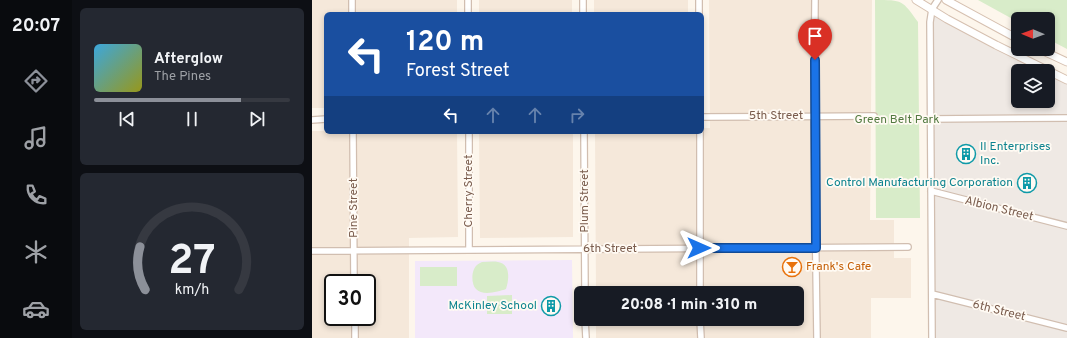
<!DOCTYPE html>
<html lang="en">
<head>
<meta charset="utf-8">
<style>
  body { margin:0; font-family:Overpass,sans-serif; background:#242831; color:#f1f3f6; height:100vh; display:flex; flex-direction:column; font-size:15px; white-space:nowrap }
  * { box-sizing:border-box; margin:0 }
  p { font-size:13px; color:#9ea1a6 }
  .icon { flex:none; width:22px; height:22px; fill:none; stroke:currentColor; stroke-width:2; stroke-linecap:round; stroke-linejoin:round }
  .map { position:relative; flex:1; overflow:hidden }
  .details { display:flex; flex-direction:column; gap:8px; padding:8px; background:#0d0f14; width:240px }
  .details>* { flex:none }
  .banner { position:absolute; left:12px; top:12px; width:380px; height:122px; border-radius:6px; box-shadow:0 2px 6px #0003; background:#1a4fa0; color:#fff; overflow:hidden }
  .needle { width:26px; rotate:271deg }
  .controls { position:absolute; left:699px; top:12px; display:grid; gap:8px }
  .controls a { display:grid; place-items:center; width:44px; height:44px; border-radius:6px; background:#171b24; box-shadow:0 2px 6px #0003; font-size:20px }
  .speed { position:absolute; left:12px; top:274px; display:flex; gap:8px; font-size:20px; font-weight:700; text-align:center }
  .speed>* { display:grid; place-content:center; width:52px; height:52px; border-radius:50%; background:#171b24; box-shadow:0 2px 6px #0003; line-height:1 }
  .speed .limit { border:2px solid #111; border-radius:6px; background:#fff; color:#111 }
  .pin { position:absolute; display:grid; place-items:center; width:34px; height:34px; color:#fff; margin:-41px -17px; border-radius:50% 50% 50% 0; rotate:-45deg; box-shadow:0 0 4px #0007 }
  .pin .icon { rotate:45deg }
  .me { position:absolute; width:44px; margin:-22px; rotate:90deg; stroke-linejoin:round; filter:drop-shadow(0 0 3px #0008) }
  .turn { display:flex; align-items:center; gap:14px; height:84px; padding:0 16px; font-size:18px }
  .turn .icon { width:52px; height:52px; stroke-width:2.5 }
  .turn b { display:block; font-size:28px; line-height:34px }
  .lanes { display:flex; align-items:center; height:38px; padding:0 16px; background:#0003; justify-content:center; gap:20px; direction:ltr }
  .lanes .off { opacity:.35 }
  .details .tile { flex:1; display:flex; flex-direction:column; justify-content:center; gap:6px; min-width:0; padding:0 14px; border-radius:6px; background:#242831 }
  .details .dial { align-items:center; gap:0 }
  .dial svg { height:104px; overflow:visible; fill:none; stroke:#363941; stroke-width:7; stroke-linecap:round; text-anchor:middle }
  .dial text { fill:#f1f3f6; stroke:none }
  .song { display:flex; align-items:center; gap:12px }
  .cover { width:48px; height:48px; border-radius:6px; background:linear-gradient(135deg,hsl(200 70% 55%),hsl(60 70% 35%)) }
  .played { height:4px; border-radius:2px; background:linear-gradient(90deg,#8c9099 75%,#363941 75%) }
  .keys { display:flex; justify-content:space-around; direction:ltr }
  .trip { position:absolute; left:262px; top:286px; width:230px; height:40px; border-radius:6px; background:#171b24; box-shadow:0 2px 6px #0003; font-weight:800; line-height:40px; text-align:center }
  main { display:flex; flex:1; min-height:0 }
  .tabs { display:flex; flex-direction:column; width:72px; justify-content:space-around; align-items:center; background:#090b0e; color:#9ea1a6 }
  .tabs .icon { width:28px; height:28px }
  .tabs .on { color:#8c9099 }
  .tabs b { font-size:18px; color:#f1f3f6 }
  .map>svg:first-child { display:block }
  .residential { fill:#f5e8da; fill-rule:evenodd }
  .industrial { fill:#efe9e4; fill-rule:evenodd }
  .education { fill:#f3e8fa }
  .green { fill:#d8ecc9 }
  .lines { fill:none; stroke-linecap:round; stroke-linejoin:round }
  .street-casing { stroke:#d1beb0; stroke-width:8 }
  .secondary-casing { stroke:#d6c0b0; stroke-width:9 }
  .street { stroke:#fff; stroke-width:5.5 }
  .secondary { stroke:#fff; stroke-width:7 }
  .route-casing { stroke:#114b97; stroke-width:10 }
  .route { stroke:#1a73e8; stroke-width:7 }
  .labels { text-anchor:middle; dominant-baseline:central; stroke-width:3.5; stroke-linejoin:round; paint-order:stroke }
  .street-label { font-size:12px; fill:#7a5c4d; stroke:#fffaf3 }
  .park-label { font-size:12px; fill:#537a41; stroke:#fffaf3 }
  .culture-label { font-size:12px; fill:#0d838f; stroke:#fffaf3; text-anchor:end }
  .food-label { font-size:12px; fill:#c56008; stroke:#fffaf3; text-anchor:start }
</style>
</head>
<body>
<main>
<nav class="tabs">
<b>20:07</b>
<svg class="icon on" aria-label="directions" viewBox="0 0 24 24"><path d="M12 3l9 9-9 9-9-9zM9 14v-3h6M13 9l2 2-2 2"/></svg>
<svg class="icon" aria-label="music" viewBox="0 0 24 24"><path d="M9 18V5l10-2v13"/><circle cx="6" cy="18" r="3"/><circle cx="16" cy="16" r="3"/></svg>
<svg class="icon" aria-label="phone" viewBox="0 0 24 24"><path d="M5 4h4l2 5-3 2q2 4 5 5l2-3 5 2v4C11 20 4 13 5 4z"/></svg>
<svg class="icon" aria-label="climate" viewBox="0 0 24 24"><path d="M12 3v18M4 7l16 10M4 17L20 7"/></svg>
<svg class="icon" aria-label="car" viewBox="0 0 24 24"><path d="M5 17H2v-5l4-1 3-4h7l3 4 3 1v5h-3M9 17h6M6 11h13"/><circle cx="7" cy="17" r="2"/><circle cx="17" cy="17" r="2"/></svg>
</nav>
<section class="details">
<div class="tile">
<div class="song"><i class="cover"></i><div><b>Afterglow</b><p>The Pines</p></div></div>
<div class="played"></div>
<div class="keys"><svg class="icon" aria-label="previous" viewBox="0 0 24 24"><path d="M18 5L8 12l10 7zM5 5v14"/></svg><svg class="icon" aria-label="pause" viewBox="0 0 24 24"><path d="M8 5v14M16 5v14"/></svg><svg class="icon" aria-label="next" viewBox="0 0 24 24"><path d="M6 5l10 7-10 7zM19 5v14"/></svg></div>
</div>
<div class="tile dial"><svg viewBox="0 0 100 80">
<path d="M14 69A42 42 0 1 1 86 69"/>
<path d="M14 69A42 42 0 0 1 10 36" stroke="#8c9099"/>
<text x="50" y="56" font-size="32" font-weight="700">27</text>
<text x="50" y="72" font-size="11">km/h</text>
</svg></div>
</section>
<div class="map">
<svg width="755" height="338" viewBox="0 0 755 338">
  <rect width="100%" height="100%" fill="#fdf6ec"/>
  <path class="residential" d="M0 0H145V14H14V108H0Z
    M167 0H260V14H167Z
    M282 0H376V14H282Z
    M397 0H560L558 220H582V258H599V298H559V338H284V319H485V293H284L283 132H390V128H398Z
    M0 131H14V132H145L146 237 97 238V338H0ZM21 283H55V317H21Z
    M167 132H261V237L168 238Z"/>
  <path class="industrial" d="M620 9 755 80V338H620ZM706 71H736V101H706Z"/>
  <path class="education" d="M260 260 261 338H103V261Z"/>
  <path class="green" d="M563 0C591 0 590 0 606 22L608 218H564Z
    M666 0H755V49L736 39V19H706V22Z
    M170 262C175 262 181 261 186 262 199 264 197 280 194 289 186 292 170 296 164 289 159 284 159 270 165 265 166 264 168 263 170 262Z
    M108 267H145V286H108Z
    M200 295V314H175V296Z"/>
  <g class="lines">
    <g class="street-casing">
      <path id="street" d="M40 0V14
        M156 0V14
        M271 0V14
        M387 0V14
        M503 0 502 126 505 338
        M390 117 562 116
        M618 119 755 118
        M0 120 14 119
        M41 132 42 283
        M157 132V250
        M272 132 273 293
        M619 191 755 226
        M0 251 596 247
        M388 293V132
        M620 294 755 328
        M43 317V338
        M273 319 274 338
        M388 319 389 338
        M620 338 618 22 620 9 626 0"/>
    </g>
    <g class="secondary-casing">
      <path id="secondary" d="M604 0 635 19 684 45 755 80
        M634 0 706 39
        M727 49 755 62"/>
    </g>
    <use href="#street" class="street"/>
    <use href="#secondary" class="secondary"/>
  </g>
  <g class="lines">
    <g class="route-casing">
      <path id="route" d="M387 248H504L503 60"/>
    </g>
    <use href="#route" class="route"/>
  </g>
  <defs>
    <g id="building-ring" transform="scale(1)"><circle r="9.5" fill="#fffaf3" stroke="#0f9aa8" stroke-width="1.5"/><path d="M-4-6H4V6H1V3H-1V6H-4ZM-2.5-4.3h1.7v1.8h-1.7ZM.8-4.3h1.7v1.8H.8ZM-2.5-1h1.7V.8h-1.7ZM.8-1h1.7V.8H.8Z" fill="#0f9aa8"/></g>
    <g id="bar-ring" transform="scale(1)"><circle r="9.5" fill="#fffaf3" stroke="#e8710a" stroke-width="1.5"/><path d="M-6-5H6L.8 .8V4.5H3.5V6h-7V4.5H-.8V.8Z" fill="#e8710a"/></g>
  </defs>
  <g fill-rule="evenodd">
    <use href="#building-ring" x="654" y="154"/>
    <use href="#building-ring" x="715" y="183"/>
    <use href="#bar-ring" x="480" y="267"/>
    <use href="#building-ring" x="239" y="306"/>
  </g>
  <g class="labels">
    <g class="street-label">
      <text x="464" y="116">5th Street</text>
      <text transform="translate(157 191) rotate(-90)">Cherry Street</text>
      <text transform="translate(273 201) rotate(-90)">Plum Street</text>
      <text transform="translate(42 208) rotate(-90)">Pine Street</text>
      <text transform="translate(687 209) rotate(14)">Albion Street</text>
      <text x="298" y="249">6th Street</text>
      <text transform="translate(687 311) rotate(14)">6th Street</text>
    </g>
    <g class="park-label">
      <text x="585" y="120">Green Belt Park</text>
    </g>
    <g class="culture-label">
      <text x="668" y="147" text-anchor="start">II Enterprises<tspan x="668" dy="14">Inc.</tspan></text>
      <text x="701" y="183">Control Manufacturing Corporation</text>
      <text x="225" y="306">McKinley School</text>
    </g>
    <g class="food-label">
      <text x="494" y="267">Frank's Cafe</text>
    </g>
  </g>
</svg>
<div class="controls">
<a><svg class="needle" viewBox="-14 -14 28 28"><path d="M0-13l5 13h-10z" fill="#e53935"/><path d="M0 13l5-13h-10z" fill="#9ea1a6"/></svg></a>
<a><svg class="icon" aria-label="layers" viewBox="0 0 24 24"><path d="M12 4l9 5-9 5-9-5zM3 14l9 5 9-5"/></svg></a>
</div>
<div class="speed"><div class="limit">30</div></div>
<div class="pin" style="left:503px;top:60px;background:#d93025"><svg class="icon" aria-label="arrive" viewBox="0 0 24 24"><path d="M6 21V4h12l-3 4 3 4H6"/></svg></div>
<svg class="me" style="left:387px;top:248px" viewBox="-20 -20 40 40"><path d="M0-17L14 15 0 8-14 15z" fill="#1a73e8" stroke="#fff" stroke-width="4"/></svg>
<div class="trip">20:08 · 1 min · 310 m</div>
<div class="banner">
<div class="turn"><svg class="icon" aria-label="left" viewBox="0 0 24 24"><path d="M17 20v-9H6M10 6l-5 5 5 5"/></svg><div><b>120 m</b>Forest Street</div></div>
<div class="lanes"><svg class="icon" aria-label="left" viewBox="0 0 24 24"><path d="M17 20v-9H6M10 6l-5 5 5 5"/></svg><svg class="icon off" aria-label="ahead" viewBox="0 0 24 24"><path d="M12 20V5M6 11l6-6 6 6"/></svg><svg class="icon off" aria-label="ahead" viewBox="0 0 24 24"><path d="M12 20V5M6 11l6-6 6 6"/></svg><svg class="icon off" aria-label="right" viewBox="0 0 24 24"><path d="M7 20v-9h11M14 6l5 5-5 5"/></svg></div>
</div>
</div>
</main>
</body>
</html>
